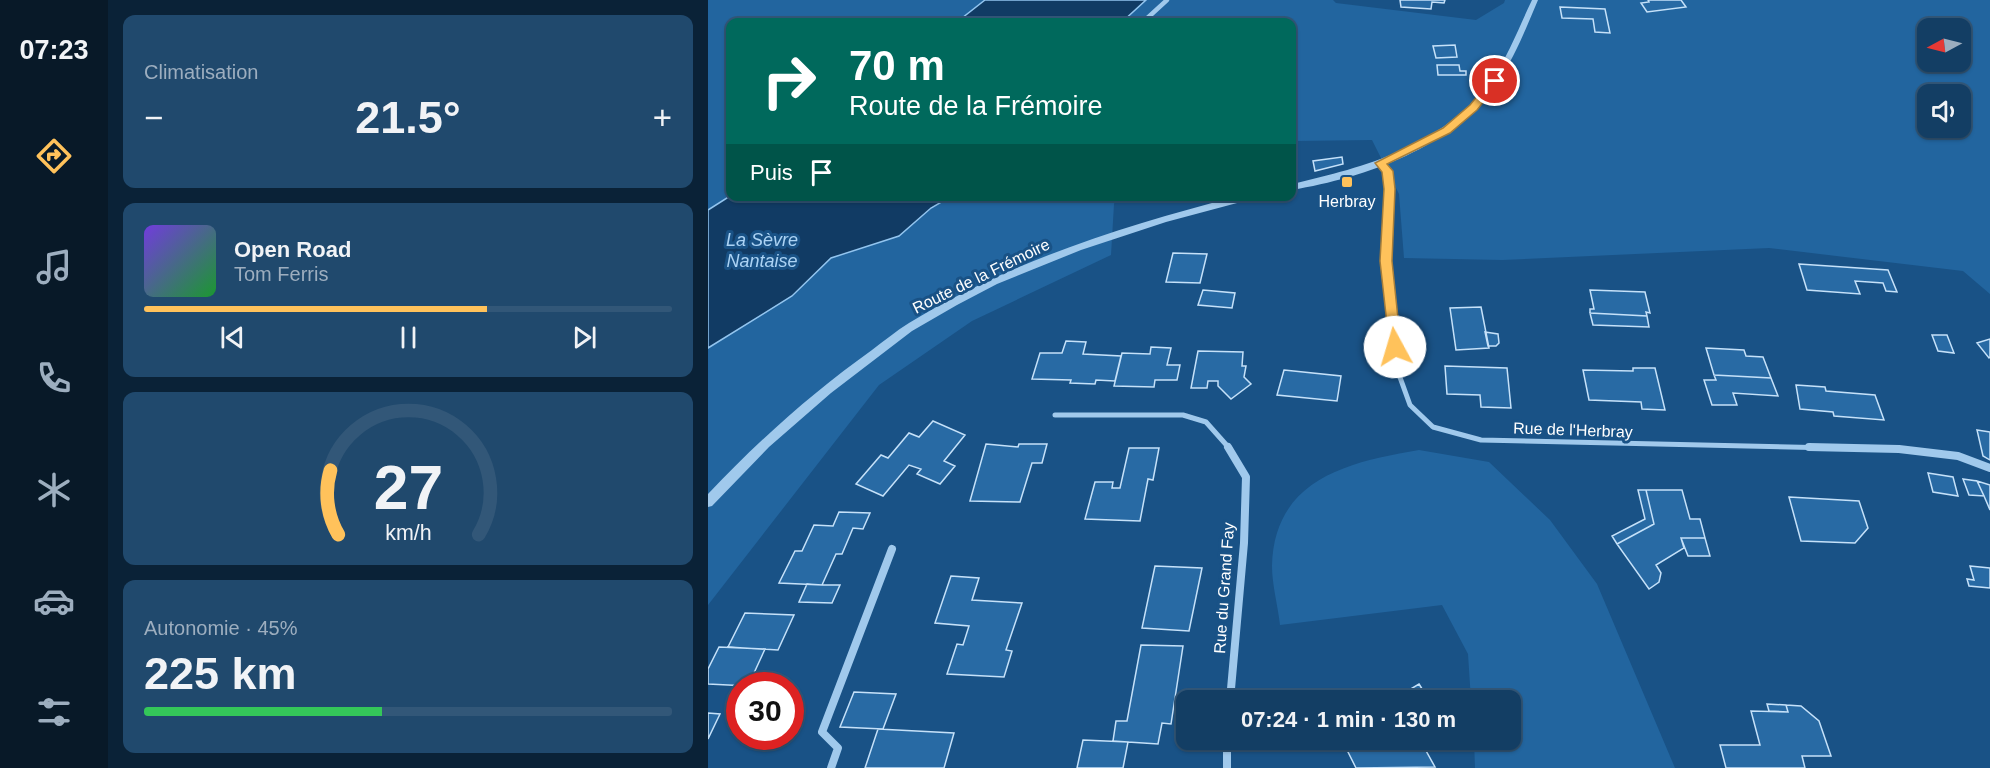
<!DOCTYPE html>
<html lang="fr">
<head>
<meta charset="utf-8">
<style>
  body { margin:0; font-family:Helvetica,sans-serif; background:#20496d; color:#f1f3f6; height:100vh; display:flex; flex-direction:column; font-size:22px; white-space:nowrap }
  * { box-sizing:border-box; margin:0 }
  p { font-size:20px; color:#9daebf }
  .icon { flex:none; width:33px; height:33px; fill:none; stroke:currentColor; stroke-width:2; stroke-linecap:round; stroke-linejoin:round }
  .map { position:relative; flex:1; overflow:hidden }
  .details { display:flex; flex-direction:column; gap:15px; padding:15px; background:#0a2237; width:600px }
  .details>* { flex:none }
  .hud { position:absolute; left:18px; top:18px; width:570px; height:183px; border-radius:12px; box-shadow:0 2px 4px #0004,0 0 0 2px #325778; background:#00695c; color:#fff; overflow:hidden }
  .needle { width:39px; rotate:263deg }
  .controls { position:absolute; left:1209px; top:18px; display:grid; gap:12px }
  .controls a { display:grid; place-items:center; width:54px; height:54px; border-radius:12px; background:#133e64; box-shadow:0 2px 4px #0004,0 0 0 2px #325778; font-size:30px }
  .speed { position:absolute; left:18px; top:672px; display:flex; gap:12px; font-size:30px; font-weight:700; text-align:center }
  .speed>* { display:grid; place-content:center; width:78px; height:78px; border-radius:50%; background:#133e64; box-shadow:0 2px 4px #0004,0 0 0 2px #325778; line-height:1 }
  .speed .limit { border:9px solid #d22; background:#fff; color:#111 }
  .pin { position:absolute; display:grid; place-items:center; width:51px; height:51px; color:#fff; margin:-26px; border:3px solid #fff; border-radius:50%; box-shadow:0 2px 6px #0007 }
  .me { position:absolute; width:66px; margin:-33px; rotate:354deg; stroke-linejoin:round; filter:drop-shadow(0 0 4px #0008) }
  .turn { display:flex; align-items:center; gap:21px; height:126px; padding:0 24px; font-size:27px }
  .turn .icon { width:78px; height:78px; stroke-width:2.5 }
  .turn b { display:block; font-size:42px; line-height:51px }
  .then { display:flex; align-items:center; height:57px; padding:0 24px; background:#0003; gap:12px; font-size:22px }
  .big { font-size:45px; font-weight:600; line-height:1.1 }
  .details .card { flex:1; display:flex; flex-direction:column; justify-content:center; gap:9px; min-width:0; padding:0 21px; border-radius:12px; background:#20496d }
  .details .dial { align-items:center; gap:0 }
  .dial svg { height:156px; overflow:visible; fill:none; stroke:#325778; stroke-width:7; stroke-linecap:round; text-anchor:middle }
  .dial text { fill:#f1f3f6; stroke:none }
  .song { display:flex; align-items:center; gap:18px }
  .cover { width:72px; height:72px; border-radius:9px; background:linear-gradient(135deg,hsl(260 70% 55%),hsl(130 70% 35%)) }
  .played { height:6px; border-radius:3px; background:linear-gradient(90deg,#ffc25b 65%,#325778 65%) }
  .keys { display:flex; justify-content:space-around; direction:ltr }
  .heat { display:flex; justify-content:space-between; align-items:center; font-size:33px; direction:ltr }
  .charge { height:9px; border-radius:4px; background:linear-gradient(90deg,#34c759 45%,#325778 0) }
  .trip { position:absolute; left:468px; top:690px; width:345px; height:60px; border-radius:12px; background:#133e64; box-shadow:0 2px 4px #0004,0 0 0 2px #325778; font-weight:600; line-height:60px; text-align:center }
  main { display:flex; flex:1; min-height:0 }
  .tabs { display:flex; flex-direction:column; width:108px; justify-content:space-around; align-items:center; background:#081928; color:#9daebf }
  .tabs .icon { width:42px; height:42px }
  .tabs .active { color:#ffc25b }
  .tabs b { font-size:27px; color:#f1f3f6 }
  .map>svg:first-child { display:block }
  .green { fill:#22659f; fill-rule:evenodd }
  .water { fill:#113b64; stroke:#93c5ef; stroke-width:1.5 }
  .building { fill:#286aa4; stroke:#c5e1f9; stroke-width:1.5 }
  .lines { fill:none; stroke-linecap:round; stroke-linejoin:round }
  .minor-far2 { stroke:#a0c9ec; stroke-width:4.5 }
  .minor-far1 { stroke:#a0c9ec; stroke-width:5 }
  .minor { stroke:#a0c9ec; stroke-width:8 }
  .tertiary { fill:#a0c9ec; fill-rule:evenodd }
  .route { fill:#ffc25b; stroke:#a67e3b; stroke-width:1.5 }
  .poi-dot { fill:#ffc25b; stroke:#195286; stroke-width:2 }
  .labels { text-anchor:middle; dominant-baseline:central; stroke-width:6; stroke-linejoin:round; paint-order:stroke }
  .poi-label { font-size:16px; fill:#fff; stroke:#195286 }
  .street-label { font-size:16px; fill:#fff; stroke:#195286 }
  .water-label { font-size:18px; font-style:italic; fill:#acd3f4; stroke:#195286 }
</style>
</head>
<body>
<main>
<nav class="tabs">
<b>07:23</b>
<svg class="icon active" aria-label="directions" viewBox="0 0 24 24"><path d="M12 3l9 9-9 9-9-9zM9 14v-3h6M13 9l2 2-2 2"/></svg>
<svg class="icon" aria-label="music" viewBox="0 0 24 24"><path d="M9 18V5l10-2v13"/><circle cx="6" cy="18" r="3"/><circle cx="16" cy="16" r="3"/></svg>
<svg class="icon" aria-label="phone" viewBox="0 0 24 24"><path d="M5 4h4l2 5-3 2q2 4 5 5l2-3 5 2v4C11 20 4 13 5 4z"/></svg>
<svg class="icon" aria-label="climate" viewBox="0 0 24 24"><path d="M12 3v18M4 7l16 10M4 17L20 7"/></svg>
<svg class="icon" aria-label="car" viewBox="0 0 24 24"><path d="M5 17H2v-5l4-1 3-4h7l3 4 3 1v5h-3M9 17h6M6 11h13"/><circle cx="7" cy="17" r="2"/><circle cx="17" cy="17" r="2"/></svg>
<svg class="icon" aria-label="filters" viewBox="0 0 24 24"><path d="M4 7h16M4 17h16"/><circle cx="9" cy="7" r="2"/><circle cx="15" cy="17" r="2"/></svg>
</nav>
<section class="details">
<div class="card"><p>Climatisation</p>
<div class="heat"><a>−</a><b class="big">21.5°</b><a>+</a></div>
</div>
<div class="card">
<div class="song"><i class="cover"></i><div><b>Open Road</b><p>Tom Ferris</p></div></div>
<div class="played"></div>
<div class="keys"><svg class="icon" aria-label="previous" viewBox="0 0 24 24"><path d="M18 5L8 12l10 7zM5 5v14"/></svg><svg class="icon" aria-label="pause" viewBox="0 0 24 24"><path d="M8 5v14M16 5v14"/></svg><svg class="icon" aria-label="next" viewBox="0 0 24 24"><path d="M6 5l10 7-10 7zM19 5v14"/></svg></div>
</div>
<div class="card dial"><svg viewBox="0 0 100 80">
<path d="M14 69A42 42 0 1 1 86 69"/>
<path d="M14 69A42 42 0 0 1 10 36" stroke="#ffc25b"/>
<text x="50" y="56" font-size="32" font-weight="700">27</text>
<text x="50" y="72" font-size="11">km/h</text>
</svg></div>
<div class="card"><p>Autonomie · 45%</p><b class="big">225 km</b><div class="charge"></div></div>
</section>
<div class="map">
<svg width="1282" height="768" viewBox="0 0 1282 768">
  <rect width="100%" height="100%" fill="#195286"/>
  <path class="green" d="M0 0H277L249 22H22V196L0 210Z
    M438 0H625L628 3 768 20 796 3 797 0H1282V294L1255 271 1061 248 794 260 696 258 691 194 664 140 584 141V22H414ZM1220 28H1252V62H1220ZM1220 94H1252V128H1220Z
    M242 197H409L406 204 403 255 264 321 171 385 0 605V348L84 296 123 258 191 236 223 208Z
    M711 450 781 462 842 520 889 584 967 768H767L766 740H802V700H763L760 654 734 605 572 625C570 606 564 585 564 566 566 479 640 462 711 450Z"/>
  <path class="water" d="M277 0H438L414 22H249Z
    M22 196 242 197 223 208 191 236 123 258 84 296 0 348V210Z"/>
  <path class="building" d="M692 0H737L736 3 724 2 723 9 693 7Z
    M940 0H973L978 7 939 12 933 3 941 2Z
    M852 7 897 9 902 33 887 32 885 19 854 18Z
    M747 45 749 57 728 58 725 46Z
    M729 65H751L752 71H758V75H730Z
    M634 157 635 164 607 171 605 161Z
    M465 253 499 254 492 283 458 282Z
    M1091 264 1180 270 1189 292 1178 291 1175 283 1147 281 1152 294 1099 290Z
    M495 290 527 293 524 308 490 305Z
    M882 290 937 292 942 313 938 312 939 316 882 313V309H886Z
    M773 307 781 348 748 350 742 308Z
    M882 313 939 316 941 327 885 325Z
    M777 332 790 334 791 343 788 346H780Z
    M1224 335H1239L1246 353 1230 351Z
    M1282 339V357L1281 358 1269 343Z
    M358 341 378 342 375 354 413 356 407 381 388 380 387 384 362 383 363 380 324 379 332 353H354Z
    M443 347 463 348 459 365H472L469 380H447L446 387 406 386 414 353 442 354Z
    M998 348 1036 350 1038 356 1055 357 1063 378 1006 375Z
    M490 351 535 352 534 366H538L536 377 543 384 523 399 510 386V381H500L499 388H483Z
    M737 366 799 368 803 408 773 407 772 395 739 394Z
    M925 368H947L957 410 934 409 933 402 881 400 875 370 925 371Z
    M576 370 633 376 629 401 569 395Z
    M1006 375 1063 378 1070 396 1025 393 1029 405H1004L996 380H1008Z
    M1088 385 1117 387 1118 391 1167 395 1176 420 1126 416 1125 412 1092 409Z
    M225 421 257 435 236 461 247 466 232 484 209 474 213 469 201 465 175 496 148 484 173 455 180 458 201 433 211 437Z
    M1269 430 1282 432V460L1275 456Z
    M278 444 310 447 311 444H339L334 463H324L312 502 262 501Z
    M421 448H451L445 480 440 479 432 521 377 519 387 482H405L404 488H412Z
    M1220 473 1245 477 1250 496 1225 492Z
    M1255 479 1269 481 1276 496 1261 495Z
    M1269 481 1282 485V510L1276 496Z
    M930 490H938L946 524 909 544 904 536 937 519Z
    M938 490H974L982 519H992L997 538H973L976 548 948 565 953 573 951 582 941 589 909 544 946 524Z
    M1081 497 1151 501 1160 528 1147 543 1093 541Z
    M131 512 162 513 155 529 145 528 134 554H128L114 585 71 583 87 551H94L106 525 125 526Z
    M973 538H997L1002 556H980Z
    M447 566 494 568 481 631 434 628Z
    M1262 566 1282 568V588L1261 586 1259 579 1266 580Z
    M243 576 271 578 264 600 314 603 298 650 304 651 296 677 239 674 249 644 255 645 261 626 227 623Z
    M99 584 114 585H132L124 603 91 602Z
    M37 613 86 615 70 650 20 647Z
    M433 645 475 646 463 724 454 723 450 744 405 741 408 721H419Z
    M11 647 57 649 40 686 0 684V669Z
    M711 684 721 700H648L686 699Z
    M146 692 188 694 175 729 132 727Z
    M1059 704 1078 705 1080 712 1061 711Z
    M1078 705 1093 706 1111 721 1123 756H1094L1097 768H1018L1012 745H1052L1043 711 1080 712Z
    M0 713 12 714 0 739Z
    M170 729 246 733 236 768H157Z
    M375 740 420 742 415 768H369Z
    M634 740H712L727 767 648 768Z"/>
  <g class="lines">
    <path class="minor-far2" d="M435 22 459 0
      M672 163 680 171 682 198"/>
    <path class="minor-far1" d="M682 196 678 261 689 369 702 405 725 427 773 440 1171 449
      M347 415H475L498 422 522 449"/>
    <path class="minor" d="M520 447 538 477 536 543 522 700
      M1101 447 1191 449 1250 456 1282 468
      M519 740V768
      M123 768 130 748 114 732 184 549"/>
    <path class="tertiary" d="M824 0H830C818 28 807 57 790 82 744 148 659 177 584 190V184C658 167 734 146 782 82 800 57 811 27 824 0Z
      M530 196H548L544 199 458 222 373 250 289 284 249 305 204 331 123 393 61 447 4 506 0 507V494C50 441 105 392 164 350 176 341 188 331 201 323 302 261 416 226 530 196Z"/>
  </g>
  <path class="route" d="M783 79 792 81 769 110 742 133 679 164 685 171 687 189 684 261 693 347 692 351H682L672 261 676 189 674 172 667 163 735 128 762 105Z"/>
  <rect class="poi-dot" x="633" y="176" width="12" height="12" rx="3"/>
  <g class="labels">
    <g class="poi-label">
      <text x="639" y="201">Herbray</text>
    </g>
    <g class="street-label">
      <text transform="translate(273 276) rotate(-26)">Route de la Frémoire</text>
      <text transform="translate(865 430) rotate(2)">Rue de l'Herbray</text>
      <text transform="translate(516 588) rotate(-86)">Rue du Grand Fay</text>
    </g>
    <g class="water-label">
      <text x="54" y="240">La Sèvre<tspan x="54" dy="21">Nantaise</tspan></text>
    </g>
  </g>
</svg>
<div class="controls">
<a><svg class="needle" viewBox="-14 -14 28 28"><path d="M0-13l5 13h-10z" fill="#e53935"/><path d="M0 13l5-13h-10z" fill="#9daebf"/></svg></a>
<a><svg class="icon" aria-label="sound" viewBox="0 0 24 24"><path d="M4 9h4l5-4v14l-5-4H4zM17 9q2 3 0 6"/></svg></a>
</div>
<div class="speed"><div class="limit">30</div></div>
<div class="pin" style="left:787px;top:81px;background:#d93025"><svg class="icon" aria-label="arrive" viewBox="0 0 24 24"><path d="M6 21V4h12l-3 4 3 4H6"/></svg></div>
<svg class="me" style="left:687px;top:347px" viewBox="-20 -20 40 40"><circle r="19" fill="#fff"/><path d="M0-13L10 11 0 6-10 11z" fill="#ffc25b"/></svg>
<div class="trip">07:24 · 1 min · 130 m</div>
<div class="hud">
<div class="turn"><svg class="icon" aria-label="right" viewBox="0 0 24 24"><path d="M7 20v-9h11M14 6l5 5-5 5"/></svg><div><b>70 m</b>Route de la Frémoire</div></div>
<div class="then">Puis<svg class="icon" aria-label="arrive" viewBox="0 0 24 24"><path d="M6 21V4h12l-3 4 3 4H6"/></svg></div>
</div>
</div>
</main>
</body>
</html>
